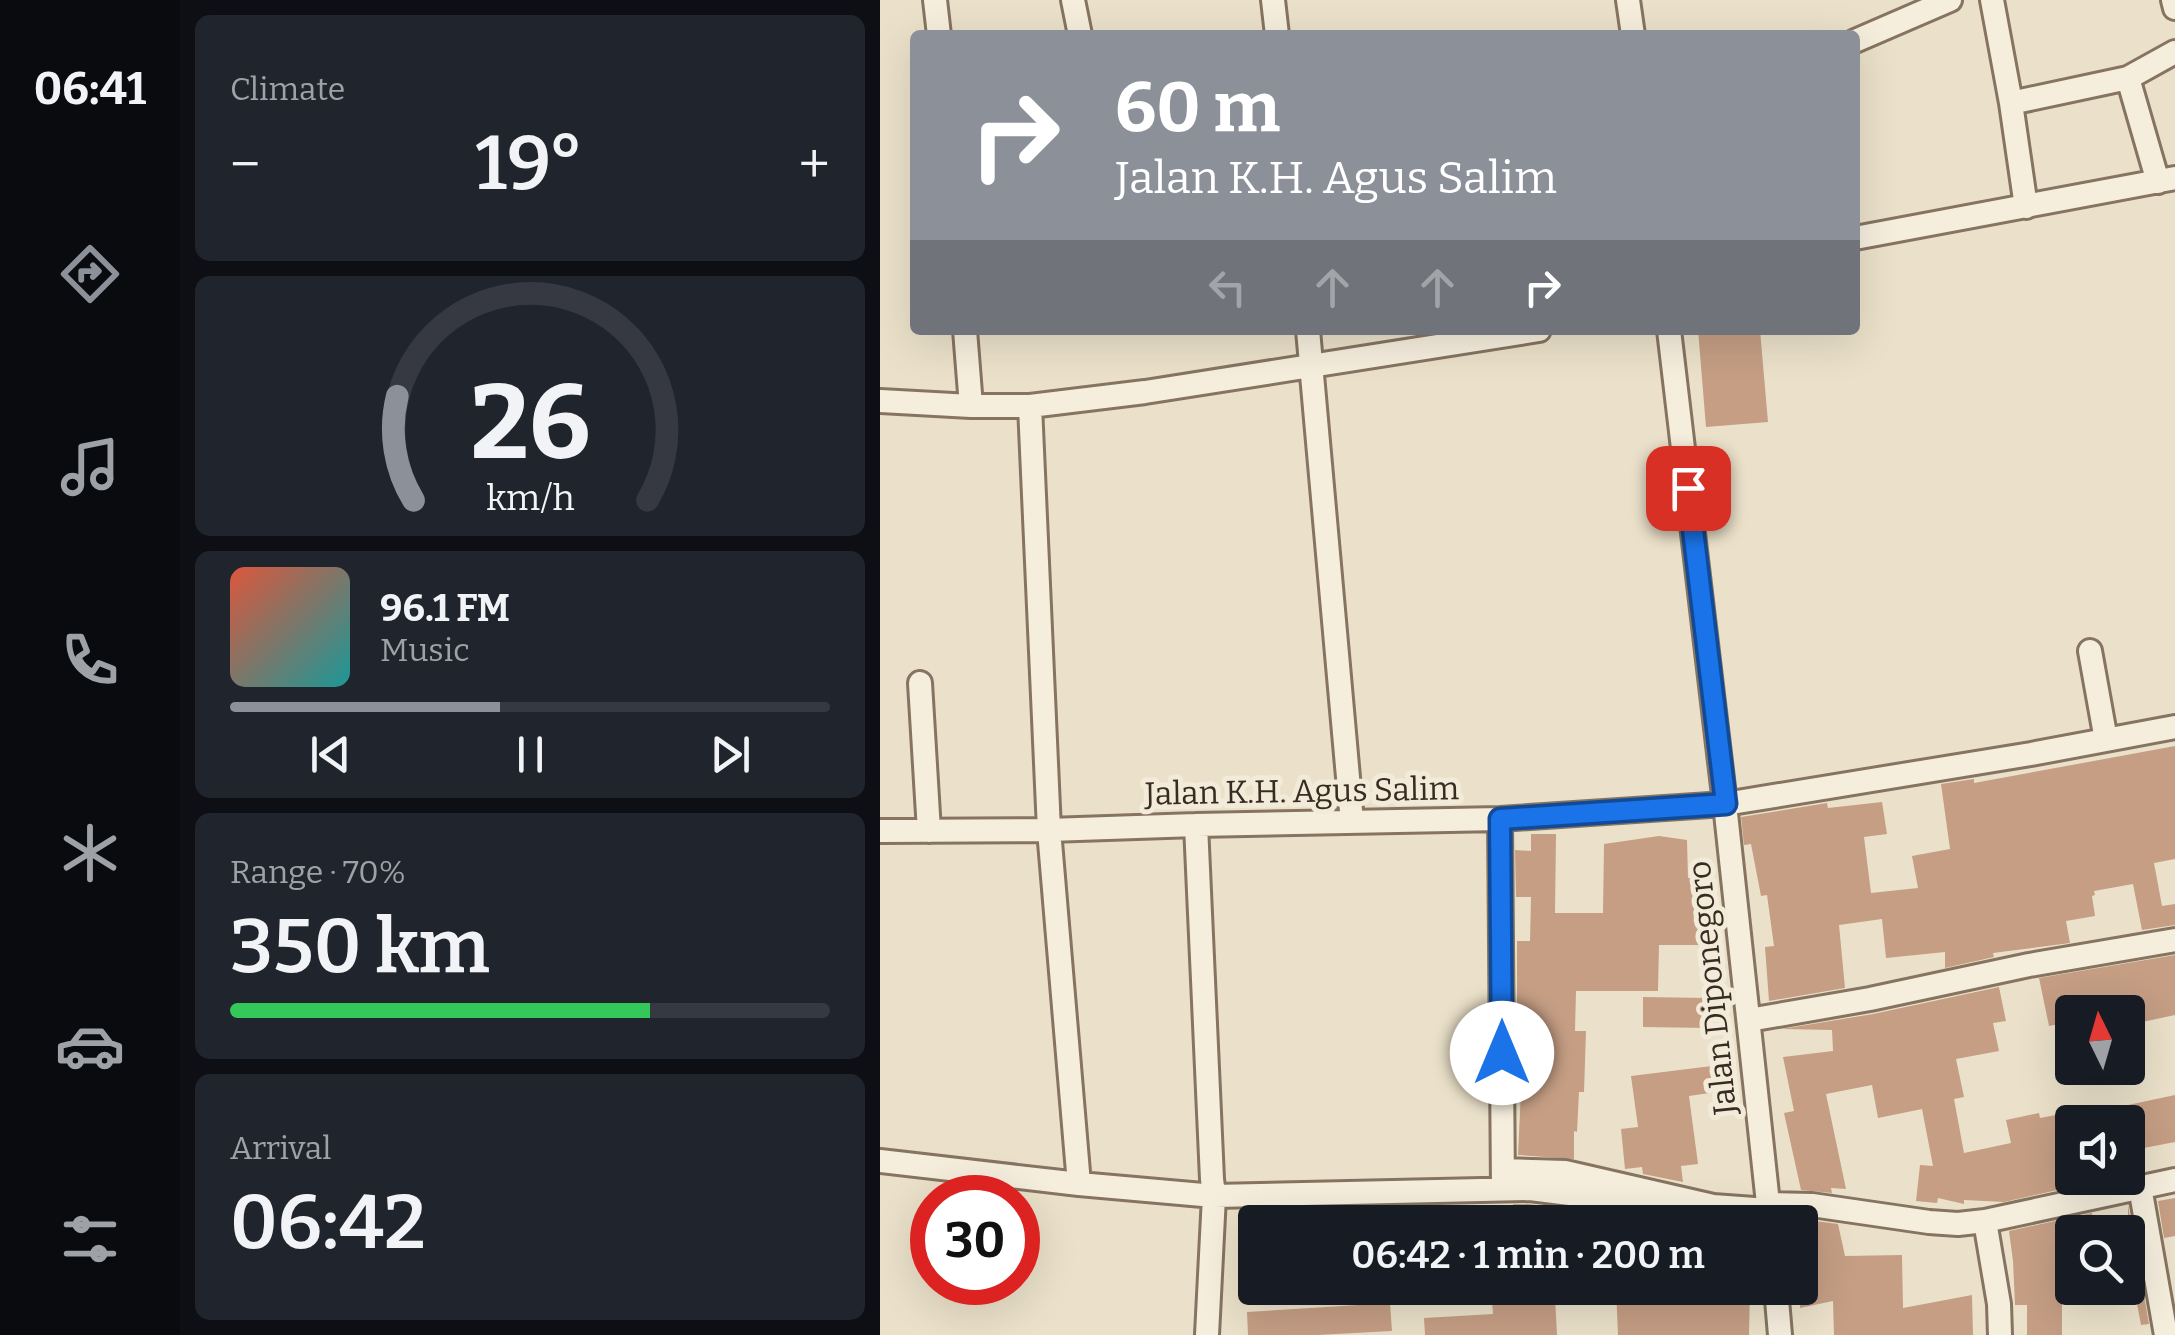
<!DOCTYPE html>
<html lang="en">
<head>
<meta charset="utf-8">
<style>
  body { margin:0; font-family:Bitter,serif; background:#20242c; color:#f1f3f6; height:100vh; display:flex; flex-direction:column; font-size:38px; white-space:nowrap }
  * { box-sizing:border-box; margin:0 }
  p { font-size:32px; color:#9ea1a6 }
  .icon { flex:none; width:55px; height:55px; fill:none; stroke:currentColor; stroke-width:2; stroke-linecap:round; stroke-linejoin:round }
  .map { position:relative; flex:1; overflow:hidden }
  .panel { display:flex; flex-direction:column; gap:15px; padding:15px; background:#0d0f14; width:700px }
  .panel>* { flex:none }
  .hud { position:absolute; left:30px; top:30px; width:950px; height:305px; border-radius:10px; box-shadow:0 10px 40px #0002; background:#8c9099; color:#fff; overflow:hidden }
  .needle { width:65px; rotate:355deg }
  .buttons { position:absolute; left:1175px; top:995px; display:grid; gap:20px }
  .buttons a { display:grid; place-items:center; width:90px; height:90px; border-radius:10px; background:#171b24; box-shadow:0 10px 40px #0002; font-size:50px }
  .speed { position:absolute; left:30px; top:1175px; display:flex; gap:20px; font-size:50px; font-weight:700; text-align:center }
  .speed>* { display:grid; place-content:center; width:130px; height:130px; border-radius:50%; background:#171b24; box-shadow:0 10px 40px #0002; line-height:1 }
  .speed .limit { border:15px solid #d22; background:#fff; color:#111 }
  .pin { position:absolute; display:grid; place-items:center; width:85px; height:85px; color:#fff; margin:-42px; border-radius:20px; box-shadow:0 5px 15px #0006 }
  .me { position:absolute; width:110px; margin:-55px; rotate:0deg; stroke-linejoin:round; filter:drop-shadow(0 0 8px #0008) }
  .turn { display:flex; align-items:center; gap:35px; height:210px; padding:0 40px; font-size:45px }
  .turn .icon { width:130px; height:130px; stroke-width:2.5 }
  .turn b { display:block; font-size:70px; line-height:85px }
  .lanes { display:flex; align-items:center; height:95px; padding:0 40px; background:#0003; justify-content:center; gap:50px; direction:ltr }
  .lanes .off { opacity:.35 }
  .big { font-size:75px; font-weight:600; line-height:1.1 }
  .panel .tile { flex:1; display:flex; flex-direction:column; justify-content:center; gap:15px; min-width:0; padding:0 35px; border-radius:15px; background:#20242c }
  .panel .dial { align-items:center; gap:0 }
  .dial svg { height:260px; overflow:visible; fill:none; stroke:#363941; stroke-width:7; stroke-linecap:round; text-anchor:middle }
  .dial text { fill:#f1f3f6; stroke:none }
  .song { display:flex; align-items:center; gap:30px }
  .cover { width:120px; height:120px; border-radius:15px; background:linear-gradient(135deg,hsl(10 70% 55%),hsl(180 70% 35%)) }
  .played { height:10px; border-radius:5px; background:linear-gradient(90deg,#8c9099 45%,#363941 45%) }
  .keys { display:flex; justify-content:space-around; direction:ltr }
  .heat { display:flex; justify-content:space-between; align-items:center; font-size:55px; direction:ltr }
  .charge { height:15px; border-radius:8px; background:linear-gradient(90deg,#34c759 70%,#363941 0) }
  .trip { position:absolute; left:358px; top:1205px; width:580px; height:100px; border-radius:10px; background:#171b24; box-shadow:0 10px 40px #0002; font-weight:600; line-height:100px; text-align:center }
  main { display:flex; flex:1; min-height:0 }
  .menu { display:flex; flex-direction:column; width:180px; justify-content:space-around; align-items:center; background:#090b0e; color:#9ea1a6 }
  .menu .icon { width:70px; height:70px }
  .menu .on { color:#8c9099 }
  .menu b { font-size:45px; color:#f1f3f6 }
  .map>svg:first-child { display:block }
  .building { fill:#c59e84 }
  .lines { fill:none; stroke-linecap:round; stroke-linejoin:round }
  .minor-casing { stroke:#867460; stroke-width:28 }
  .minor { stroke:#f6eedd; stroke-width:22 }
  .route-casing { stroke:#114b97; stroke-width:25 }
  .route { stroke:#1a73e8; stroke-width:18 }
  .labels { text-anchor:middle; dominant-baseline:central; stroke-width:10; stroke-linejoin:round; paint-order:stroke }
  .street-label { font-size:32px; fill:#382c22; stroke:#f3ebd9 }
</style>
</head>
<body>
<main>
<nav class="menu">
<b>06:41</b>
<svg class="icon on" aria-label="directions" viewBox="0 0 24 24"><path d="M12 3l9 9-9 9-9-9zM9 14v-3h6M13 9l2 2-2 2"/></svg>
<svg class="icon" aria-label="music" viewBox="0 0 24 24"><path d="M9 18V5l10-2v13"/><circle cx="6" cy="18" r="3"/><circle cx="16" cy="16" r="3"/></svg>
<svg class="icon" aria-label="phone" viewBox="0 0 24 24"><path d="M5 4h4l2 5-3 2q2 4 5 5l2-3 5 2v4C11 20 4 13 5 4z"/></svg>
<svg class="icon" aria-label="climate" viewBox="0 0 24 24"><path d="M12 3v18M4 7l16 10M4 17L20 7"/></svg>
<svg class="icon" aria-label="car" viewBox="0 0 24 24"><path d="M5 17H2v-5l4-1 3-4h7l3 4 3 1v5h-3M9 17h6M6 11h13"/><circle cx="7" cy="17" r="2"/><circle cx="17" cy="17" r="2"/></svg>
<svg class="icon" aria-label="filters" viewBox="0 0 24 24"><path d="M4 7h16M4 17h16"/><circle cx="9" cy="7" r="2"/><circle cx="15" cy="17" r="2"/></svg>
</nav>
<section class="panel">
<div class="tile"><p>Climate</p>
<div class="heat"><a>−</a><b class="big">19°</b><a>+</a></div>
</div>
<div class="tile dial"><svg viewBox="0 0 100 80">
<path d="M14 69A42 42 0 1 1 86 69"/>
<path d="M14 69A42 42 0 0 1 9 37" stroke="#8c9099"/>
<text x="50" y="56" font-size="32" font-weight="700">26</text>
<text x="50" y="72" font-size="11">km/h</text>
</svg></div>
<div class="tile">
<div class="song"><i class="cover"></i><div><b>96.1 FM</b><p>Music</p></div></div>
<div class="played"></div>
<div class="keys"><svg class="icon" aria-label="previous" viewBox="0 0 24 24"><path d="M18 5L8 12l10 7zM5 5v14"/></svg><svg class="icon" aria-label="pause" viewBox="0 0 24 24"><path d="M8 5v14M16 5v14"/></svg><svg class="icon" aria-label="next" viewBox="0 0 24 24"><path d="M6 5l10 7-10 7zM19 5v14"/></svg></div>
</div>
<div class="tile"><p>Range · 70%</p><b class="big">350 km</b><div class="charge"></div></div>
<div class="tile"><p>Arrival</p><b class="big">06:42</b></div>
</section>
<div class="map">
<svg width="1295" height="1335" viewBox="0 0 1295 1335">
  <rect width="100%" height="100%" fill="#ebe1ca"/>
  <path class="building" d="M818 330H880L888 422 826 427Z
    M1295 746V859L1274 863 1282 906 1295 904V925L1262 930 1253 884 1214 891 1215 895 1212 896 1215 916 1186 921 1190 943 1113 953 1114 957 1065 968V952L1006 958 1002 919 959 925 965 988 889 1001 885 947 894 946 887 895 881 896 871 844 864 845 861 817 947 803 948 808 1002 802 1007 834 984 837 991 893 1038 888 1032 856 1070 849 1061 784 1094 779V783Z
    M651 834H676L675 913H723L724 844 779 836 807 840 808 878 822 879 821 945H779L778 991H696L695 1031H706L704 1092H699L697 1132 694 1131V1159L638 1155 641 1091H637V941H650L651 897H636L635 850 651 851Z
    M1295 955V1015L1253 1024 1251 1012H1189L1190 1022 1169 1026 1159 978Z
    M1119 987 1126 1021 1113 1023 1119 1051 1076 1059 1084 1097 1074 1099 1084 1153 1131 1143 1126 1120 1159 1113 1160 1118 1192 1112V1178H1208L1209 1183 1124 1202 1084 1200V1204L1058 1198 1057 1203 1036 1201 1040 1165 1053 1166 1042 1109 998 1118 992 1085 946 1094 966 1189 951 1188 952 1193 921 1190 904 1113 914 1111 903 1057 953 1051 952 1030 902 1029 993 1014Z
    M763 997 829 998 828 1028 763 1027Z
    M832 1066 836 1092 809 1096 818 1164 801 1166 803 1182 763 1174 762 1167 745 1169 741 1129 758 1127 751 1076Z
    M1295 1095V1142L1248 1151V1105Z
    M1295 1198V1236L1284 1238 1278 1201Z
    M633 1204H649L694 1210V1222H632Z
    M1248 1205 1269 1324 1261 1325 1248 1257Z
    M1212 1213 1213 1232H1192V1291L1185 1293V1304H1182V1335H1147V1305H1135L1133 1261 1129 1231Z
    M927 1220 958 1224 965 1256 1022 1255 1023 1308 1092 1295 1093 1335H954L953 1301 920 1308V1231L929 1229Z
    M736 1288H870L869 1335H738Z
    M675 1297 677 1335H545L544 1318 613 1314 612 1301Z
    M510 1303 512 1331 438 1335H368L367 1312Z"/>
  <g class="lines">
    <g class="minor-casing">
      <path id="minor" d="M55 0 59 35
        M193 0 200 35
        M393 0 397 35
        M748 0 753 35
        M1112 0 1131 103 1248 78
        M1293 0 1295 8
        M975 41 1070 0
        M1131 103 1146 207
        M1278 182 1248 78 1295 52
        M975 238 1295 178
        M85 330 91 406
        M428 330 472 822
        M789 330 845 804 890 1222
        M0 401 91 406H150L265 392 659 330
        M150 406 169 830 199 1184
        M1210 651 1226 740
        M40 683 49 831
        M620 819 623 1189
        M316 825 332 1179 334 1196 327 1335
        M0 831 169 830 316 825 620 819 845 804 1151 754 1295 727
        M869 1020 990 999 1149 965 1295 940
        M0 1161 199 1184 334 1196 650 1189 698 1195 834 1222
        M623 1170 685 1172 833 1206 888 1210
        M1260 1187 1286 1335
        M888 1204 932 1205 1049 1222 1078 1224 1105 1221 1295 1180
        M1105 1221 1119 1304 1120 1335
        M896 1288 900 1335"/>
    </g>
    <use href="#minor" class="minor"/>
  </g>
  <g class="lines">
    <g class="route-casing">
      <path id="route" d="M622 1053 620 819 846 804 808 488"/>
    </g>
    <use href="#route" class="route"/>
  </g>
  <g class="labels">
    <g class="street-label">
      <text transform="translate(422 791) rotate(-1)">Jalan K.H. Agus Salim</text>
      <text transform="translate(832 988) rotate(-96)">Jalan Diponegoro</text>
    </g>
  </g>
</svg>
<div class="buttons">
<a><svg class="needle" viewBox="-14 -14 28 28"><path d="M0-13l5 13h-10z" fill="#e53935"/><path d="M0 13l5-13h-10z" fill="#9ea1a6"/></svg></a>
<a><svg class="icon" aria-label="sound" viewBox="0 0 24 24"><path d="M4 9h4l5-4v14l-5-4H4zM17 9q2 3 0 6"/></svg></a>
<a><svg class="icon" aria-label="search" viewBox="0 0 24 24"><circle cx="10" cy="10" r="6"/><path d="M15 15l6 6"/></svg></a>
</div>
<div class="speed"><div class="limit">30</div></div>
<div class="pin" style="left:808px;top:488px;background:#d93025"><svg class="icon" aria-label="arrive" viewBox="0 0 24 24"><path d="M6 21V4h12l-3 4 3 4H6"/></svg></div>
<svg class="me" style="left:622px;top:1053px" viewBox="-20 -20 40 40"><circle r="19" fill="#fff"/><path d="M0-13L10 11 0 6-10 11z" fill="#1a73e8"/></svg>
<div class="trip">06:42 · 1 min · 200 m</div>
<div class="hud">
<div class="turn"><svg class="icon" aria-label="right" viewBox="0 0 24 24"><path d="M7 20v-9h11M14 6l5 5-5 5"/></svg><div><b>60 m</b>Jalan K.H. Agus Salim</div></div>
<div class="lanes"><svg class="icon off" aria-label="left" viewBox="0 0 24 24"><path d="M17 20v-9H6M10 6l-5 5 5 5"/></svg><svg class="icon off" aria-label="ahead" viewBox="0 0 24 24"><path d="M12 20V5M6 11l6-6 6 6"/></svg><svg class="icon off" aria-label="ahead" viewBox="0 0 24 24"><path d="M12 20V5M6 11l6-6 6 6"/></svg><svg class="icon" aria-label="right" viewBox="0 0 24 24"><path d="M7 20v-9h11M14 6l5 5-5 5"/></svg></div>
</div>
</div>
</main>
</body>
</html>
